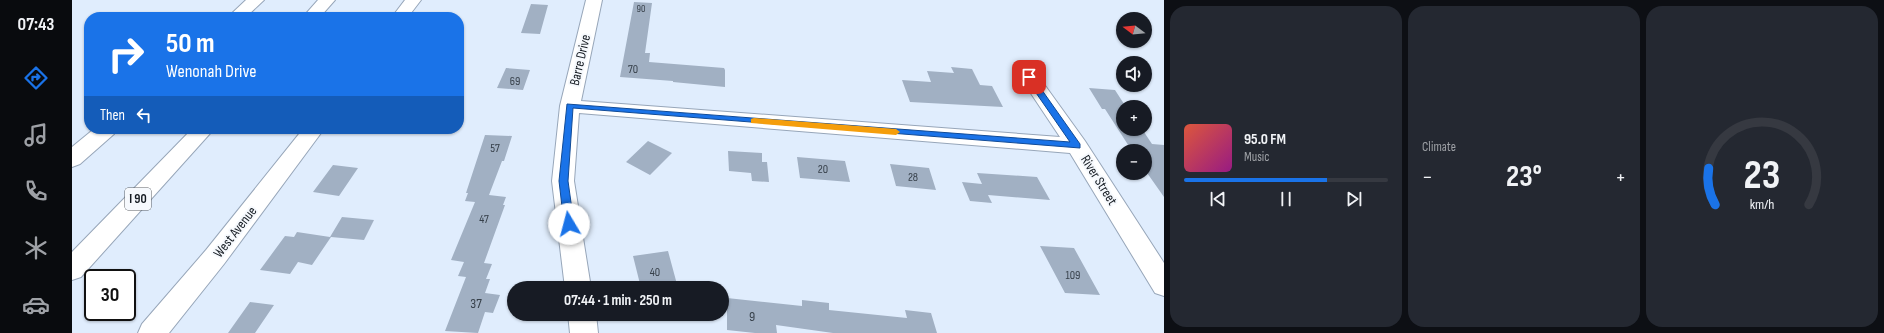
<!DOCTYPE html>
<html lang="en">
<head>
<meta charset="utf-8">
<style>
  body { margin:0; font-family:"Sofia Sans Condensed",sans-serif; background:#242831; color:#f1f3f6; height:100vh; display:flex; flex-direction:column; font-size:15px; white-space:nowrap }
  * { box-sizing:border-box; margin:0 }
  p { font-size:13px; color:#9ea1a6 }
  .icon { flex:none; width:22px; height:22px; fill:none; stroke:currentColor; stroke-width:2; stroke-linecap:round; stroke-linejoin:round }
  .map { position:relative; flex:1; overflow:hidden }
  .sheet { display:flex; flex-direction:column; gap:6px; padding:6px; background:#0d0f14; width:720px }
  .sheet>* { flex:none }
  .banner { position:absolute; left:12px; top:12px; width:380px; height:122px; border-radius:16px; box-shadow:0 1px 3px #0004; background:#1a73e8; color:#fff; overflow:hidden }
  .needle { width:26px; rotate:286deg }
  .controls { position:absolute; left:1044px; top:12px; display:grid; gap:8px }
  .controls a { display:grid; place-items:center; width:36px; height:36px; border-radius:50%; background:#171b24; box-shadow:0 1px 3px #0004; font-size:20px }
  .speed { position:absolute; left:12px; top:269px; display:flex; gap:8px; font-size:20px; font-weight:700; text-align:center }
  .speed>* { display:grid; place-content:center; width:52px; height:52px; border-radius:50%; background:#171b24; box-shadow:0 1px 3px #0004; line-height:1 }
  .speed .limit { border:2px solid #111; border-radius:6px; background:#fff; color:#111 }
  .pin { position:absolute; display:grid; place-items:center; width:34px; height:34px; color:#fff; margin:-17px; border-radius:8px; box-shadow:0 2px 6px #0006 }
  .me { position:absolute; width:44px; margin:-22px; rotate:352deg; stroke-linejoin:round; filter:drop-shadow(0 0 3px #0008) }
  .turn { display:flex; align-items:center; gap:14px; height:84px; padding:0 16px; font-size:18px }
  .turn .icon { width:52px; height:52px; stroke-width:2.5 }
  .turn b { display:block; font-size:28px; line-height:34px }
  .then { display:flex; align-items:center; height:38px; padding:0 16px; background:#0003; gap:8px; font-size:15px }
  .big { font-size:30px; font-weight:700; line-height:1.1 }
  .sheet .card { flex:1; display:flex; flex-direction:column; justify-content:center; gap:6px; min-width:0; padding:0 14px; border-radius:16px; background:#242831 }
  .sheet .dial { align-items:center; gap:0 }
  .dial svg { height:104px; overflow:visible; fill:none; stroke:#363941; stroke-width:7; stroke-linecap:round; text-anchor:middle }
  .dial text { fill:#f1f3f6; stroke:none }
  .song { display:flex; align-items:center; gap:12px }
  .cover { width:48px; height:48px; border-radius:6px; background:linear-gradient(135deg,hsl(10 70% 55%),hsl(310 70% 35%)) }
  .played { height:4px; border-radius:2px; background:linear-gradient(90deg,#1a73e8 70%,#363941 70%) }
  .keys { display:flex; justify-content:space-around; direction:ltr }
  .heat { display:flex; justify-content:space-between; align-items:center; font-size:22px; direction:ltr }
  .sheet .tiles { flex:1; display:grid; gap:6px; grid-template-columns:repeat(3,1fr) }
  .trip { position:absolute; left:435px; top:281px; width:222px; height:40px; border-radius:20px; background:#171b24; box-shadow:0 1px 3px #0004; font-weight:700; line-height:40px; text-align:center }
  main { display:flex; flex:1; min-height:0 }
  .tab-bar { display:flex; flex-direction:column; width:72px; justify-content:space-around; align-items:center; background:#090b0e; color:#9ea1a6 }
  .tab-bar .icon { width:28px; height:28px }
  .tab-bar .on { color:#1a73e8 }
  .tab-bar b { font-size:18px; color:#f1f3f6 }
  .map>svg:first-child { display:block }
  .building { fill:#a1b0c3 }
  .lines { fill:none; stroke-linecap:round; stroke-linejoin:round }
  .minor-casing { stroke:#97a6b9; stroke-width:2 }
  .secondary-casing { stroke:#97a6b9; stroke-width:2 }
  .motorway-casing { stroke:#97a6b9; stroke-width:2 }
  .minor { fill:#fff; fill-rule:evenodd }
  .secondary { fill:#fff; fill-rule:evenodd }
  .motorway { fill:#fff; fill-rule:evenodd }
  .route { fill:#1a73e8; stroke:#114b97 }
  .slow { fill:#f59e0b }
  .labels { text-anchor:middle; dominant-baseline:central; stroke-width:4; stroke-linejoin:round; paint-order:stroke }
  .far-number-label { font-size:10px; fill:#37404a }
  .number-label { font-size:12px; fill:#37404a }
  .shield { fill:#f6f9fd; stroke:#585d63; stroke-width:1 }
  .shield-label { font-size:13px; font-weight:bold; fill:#141a21 }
  .street-label { font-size:14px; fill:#141a21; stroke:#f6f9fd }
  .near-number-label { font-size:14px; fill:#37404a }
</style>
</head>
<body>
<main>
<nav class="tab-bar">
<b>07:43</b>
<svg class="icon on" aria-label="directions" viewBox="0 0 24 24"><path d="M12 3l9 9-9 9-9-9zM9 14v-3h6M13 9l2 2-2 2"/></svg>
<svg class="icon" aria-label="music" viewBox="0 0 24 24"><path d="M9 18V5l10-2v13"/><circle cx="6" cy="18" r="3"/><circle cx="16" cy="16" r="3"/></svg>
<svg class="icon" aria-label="phone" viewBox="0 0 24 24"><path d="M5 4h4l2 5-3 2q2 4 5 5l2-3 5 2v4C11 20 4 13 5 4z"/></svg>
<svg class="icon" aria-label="climate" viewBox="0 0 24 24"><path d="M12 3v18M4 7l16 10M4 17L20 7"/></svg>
<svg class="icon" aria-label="car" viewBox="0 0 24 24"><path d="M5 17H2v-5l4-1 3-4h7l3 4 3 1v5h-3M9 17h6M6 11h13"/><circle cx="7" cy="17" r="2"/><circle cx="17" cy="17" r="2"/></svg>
</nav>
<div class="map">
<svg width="1092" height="333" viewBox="0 0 1092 333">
  <rect width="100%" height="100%" fill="#e0edfd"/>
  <path class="building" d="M562 2 580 3 573 53H578L577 62 652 68 653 70V87L601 82V81L548 77Z
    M459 4 476 5 468 34 449 33Z
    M879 67 900 69 908 85 920 86 931 107 838 102 830 80 859 82 855 71 882 73Z
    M434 68 458 70 451 90 425 88Z
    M1017 88 1043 90 1054 107H1051V129H1070L1080 144 1092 145V197L1073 170V151H1060L1033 109H1030Z
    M413 135 440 136 432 161H430L417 195 434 197 431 205H433L412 263 420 264 414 279H418L413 293 428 295 421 313 413 312 406 333 373 331 394 277 386 276 392 262 379 260 403 202 393 201 396 193H394Z
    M576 141 600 153 578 175 554 162Z
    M656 151 690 153V162H695L697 182 680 181 679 173 657 171Z
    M725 157 773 161 778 182 728 178Z
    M818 164 857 168 864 190 824 186Z
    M261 165 286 168 267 196 241 192Z
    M905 173 965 177 978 200 916 195 920 203 898 201 890 182 910 184Z
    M270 217 302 220 292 240 259 237 240 265 226 262 218 274 188 270 213 236 222 237 225 232 258 237Z
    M968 246 1002 248 1028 295 993 293Z
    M596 251 606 288H569L561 256Z
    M655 298 730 306V300L757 303V310L835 318 833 310 859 313 865 333H761L704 325 705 333H683L655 330Z
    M178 302 202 305 183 333H156Z"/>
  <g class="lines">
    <g class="minor-casing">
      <path id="minor" d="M514 0H530L509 101 988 137 948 77 950 73 957 71 964 73 1013 141 1092 263V296L1083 293 998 153 507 113 502 181 519 288H493L480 181 488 106Z
        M496 314H524L526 333H498Z"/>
    </g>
    <g class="secondary-casing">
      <path id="secondary" d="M333 0H349L336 17H320Z
        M231 129H252L152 264 97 333H66L70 324 134 250Z"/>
    </g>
    <g class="motorway-casing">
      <path id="motorway" d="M174 0H192L174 17H156Z
        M246 0H263L248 17H231Z
        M22 129H45L42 134 8 164 0 167V147Z
        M120 129H142L9 277 0 280V252Z"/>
    </g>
    <use href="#minor" class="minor"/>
    <use href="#secondary" class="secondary"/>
    <use href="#motorway" class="motorway"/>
  </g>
  <path class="route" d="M957 75 960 76 1008 144V148L501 108 496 181 502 224 497 227 492 224 487 181 495 104 998 142 953 77Z"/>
  <path class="slow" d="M682 118 824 129 828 132 824 135 679 123V119Z"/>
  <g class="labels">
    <g class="far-number-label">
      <text x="569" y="9">90</text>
    </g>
    <g class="number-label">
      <text x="561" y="69">70</text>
      <text x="443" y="81">69</text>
      <text x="423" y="148">57</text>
      <text x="751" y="169">20</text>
      <text x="841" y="177">28</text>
      <text x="412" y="219">47</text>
      <text x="583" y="272">40</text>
      <text x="1001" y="275">109</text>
    </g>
    <rect class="shield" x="53" y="188" width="26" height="22" rx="3"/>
    <g class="shield-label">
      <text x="66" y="199">I 90</text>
    </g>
    <g class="street-label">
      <text transform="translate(508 60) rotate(-77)">Barre Drive</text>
      <text transform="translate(1027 180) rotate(58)">River Street</text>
      <text transform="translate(163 232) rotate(-52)">West Avenue</text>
    </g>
    <g class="near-number-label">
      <text x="404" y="303">37</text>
      <text x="680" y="316">9</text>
    </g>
  </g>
</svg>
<div class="controls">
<a><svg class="needle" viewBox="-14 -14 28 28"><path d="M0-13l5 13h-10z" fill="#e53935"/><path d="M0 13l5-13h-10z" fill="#9ea1a6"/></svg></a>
<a><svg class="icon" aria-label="sound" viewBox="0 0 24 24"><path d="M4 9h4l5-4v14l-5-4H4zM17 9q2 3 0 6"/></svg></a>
<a>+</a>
<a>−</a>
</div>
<div class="speed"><div class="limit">30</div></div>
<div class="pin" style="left:957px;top:77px;background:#d93025"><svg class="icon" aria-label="arrive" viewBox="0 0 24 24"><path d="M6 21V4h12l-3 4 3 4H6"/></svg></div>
<svg class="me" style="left:497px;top:224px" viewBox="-20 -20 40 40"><circle r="19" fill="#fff"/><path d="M0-13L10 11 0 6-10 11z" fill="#1a73e8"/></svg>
<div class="trip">07:44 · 1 min · 250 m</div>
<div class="banner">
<div class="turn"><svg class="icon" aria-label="right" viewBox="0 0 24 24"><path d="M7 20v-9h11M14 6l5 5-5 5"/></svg><div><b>50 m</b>Wenonah Drive</div></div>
<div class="then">Then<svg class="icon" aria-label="left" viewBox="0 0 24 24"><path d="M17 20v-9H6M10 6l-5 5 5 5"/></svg></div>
</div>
</div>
<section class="sheet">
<div class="tiles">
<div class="card">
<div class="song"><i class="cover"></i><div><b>95.0 FM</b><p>Music</p></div></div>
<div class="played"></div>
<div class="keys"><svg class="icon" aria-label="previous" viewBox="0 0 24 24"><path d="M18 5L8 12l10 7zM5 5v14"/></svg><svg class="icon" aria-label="pause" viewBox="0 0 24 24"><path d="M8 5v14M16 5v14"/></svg><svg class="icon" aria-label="next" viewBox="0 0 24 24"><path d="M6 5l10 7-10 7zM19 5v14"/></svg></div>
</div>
<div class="card"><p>Climate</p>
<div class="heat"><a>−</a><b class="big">23°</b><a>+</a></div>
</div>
<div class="card dial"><svg viewBox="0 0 100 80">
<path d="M14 69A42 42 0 1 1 86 69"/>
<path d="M14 69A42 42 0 0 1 9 41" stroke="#1a73e8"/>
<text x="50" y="56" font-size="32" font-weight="700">23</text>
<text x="50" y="72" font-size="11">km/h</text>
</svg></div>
</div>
</section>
</main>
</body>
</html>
